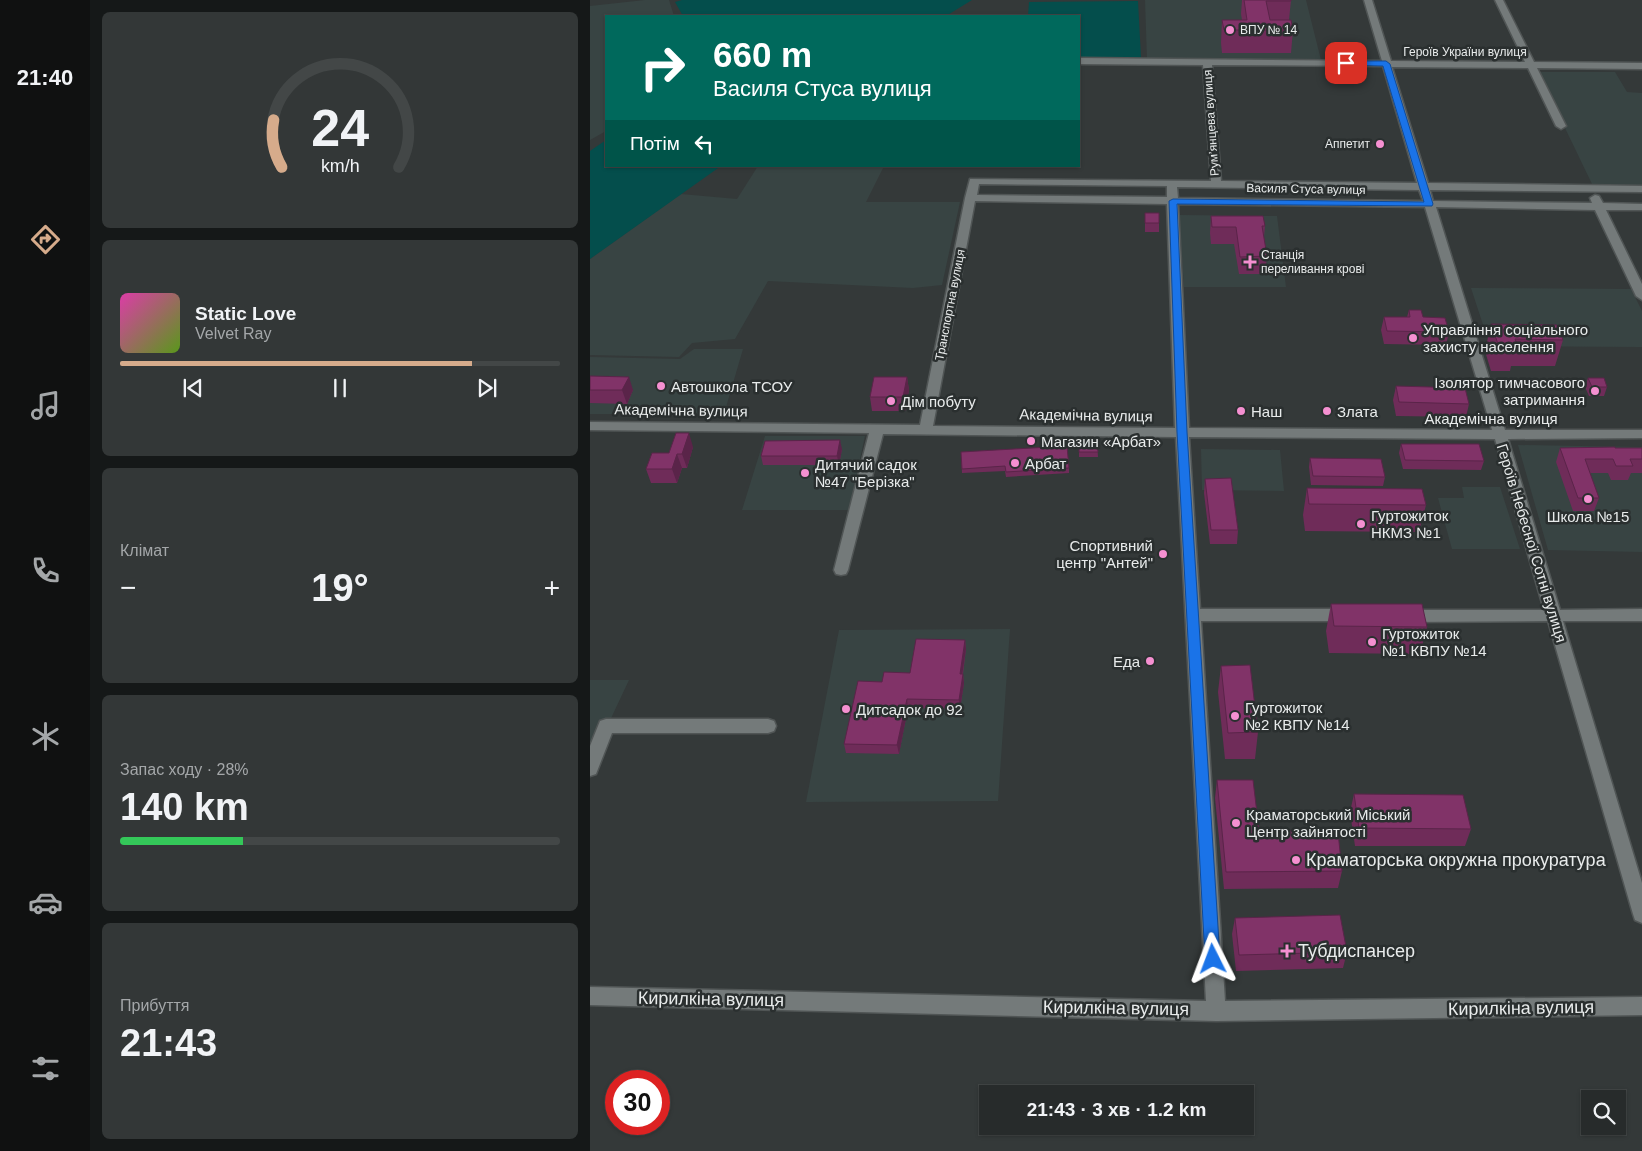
<!DOCTYPE html>
<html lang="uk">
<head>
<meta charset="utf-8">
<style>
  body { margin:0; font-family:Helvetica,sans-serif; background:#333737; color:#f1f3f6; height:100vh; display:flex; flex-direction:column; font-size:19px; white-space:nowrap }
  * { box-sizing:border-box; margin:0 }
  p { font-size:16px; color:#a4a7a9 }
  .icon { flex:none; width:28px; height:28px; fill:none; stroke:currentColor; stroke-width:2; stroke-linecap:round; stroke-linejoin:round }
  .map { position:relative; flex:1; overflow:hidden }
  .side { display:flex; flex-direction:column; gap:12px; padding:12px; background:#151818; width:500px }
  .side>* { flex:none }
  .hud { position:absolute; left:15px; top:15px; width:475px; height:152px; border-radius:0px; box-shadow:0 1px 4px #0004,0 0 0 1px #434747; background:#00695c; color:#fff; overflow:hidden }
  .controls { position:absolute; left:991px; top:1090px; display:grid; gap:10px }
  .controls a { display:grid; place-items:center; width:45px; height:45px; border-radius:0px; background:#272b2b; box-shadow:0 1px 4px #0004,0 0 0 1px #434747; font-size:25px }
  .speed { position:absolute; left:15px; top:1070px; display:flex; gap:10px; font-size:25px; font-weight:700; text-align:center }
  .speed>* { display:grid; place-content:center; width:65px; height:65px; border-radius:50%; background:#272b2b; box-shadow:0 1px 4px #0004,0 0 0 1px #434747; line-height:1 }
  .speed .limit { border:8px solid #d22; background:#fff; color:#111 }
  .pin { position:absolute; display:grid; place-items:center; width:42px; height:42px; color:#fff; margin:-21px; border-radius:10px; box-shadow:0 2px 8px #0006 }
  .me { position:absolute; width:55px; margin:-28px; rotate:357deg; stroke-linejoin:round; filter:drop-shadow(0 0 4px #0008) }
  .turn { display:flex; align-items:center; gap:18px; height:105px; padding:0 25px; font-size:22px }
  .turn .icon { width:65px; height:65px; stroke-width:2.5 }
  .turn b { display:block; font-size:35px; line-height:42px }
  .then { display:flex; align-items:center; height:48px; padding:0 25px; background:#0003; gap:10px; font-size:19px }
  .big { font-size:38px; font-weight:800; line-height:1.1 }
  .side .tile { flex:1; display:flex; flex-direction:column; justify-content:center; gap:8px; min-width:0; padding:0 18px; border-radius:8px; background:#333737 }
  .side .dial { align-items:center; gap:0 }
  .dial svg { height:130px; overflow:visible; fill:none; stroke:#434747; stroke-width:7; stroke-linecap:round; text-anchor:middle }
  .dial text { fill:#f1f3f6; stroke:none }
  .song { display:flex; align-items:center; gap:15px }
  .cover { width:60px; height:60px; border-radius:8px; background:linear-gradient(135deg,hsl(320 70% 55%),hsl(90 70% 35%)) }
  .played { height:5px; border-radius:2px; background:linear-gradient(90deg,#d6ab8b 80%,#434747 80%) }
  .keys { display:flex; justify-content:space-around; direction:ltr }
  .heat { display:flex; justify-content:space-between; align-items:center; font-size:28px; direction:ltr }
  .charge { height:8px; border-radius:4px; background:linear-gradient(90deg,#34c759 28%,#434747 0) }
  .trip { position:absolute; left:389px; top:1085px; width:275px; height:50px; border-radius:0px; background:#272b2b; box-shadow:0 1px 4px #0004,0 0 0 1px #434747; font-weight:800; line-height:50px; text-align:center }
  main { display:flex; flex:1; min-height:0 }
  .tabs { display:flex; flex-direction:column; width:90px; justify-content:space-around; align-items:center; background:#101111; color:#a4a7a9 }
  .tabs .icon { width:35px; height:35px }
  .tabs .active { color:#d6ab8b }
  .tabs b { font-size:22px; color:#f1f3f6 }
  .map>svg:first-child { display:block }
  .built { fill:#384443 }
  .green { fill:#044e4c }
  .lines { fill:none; stroke-linecap:round; stroke-linejoin:round }
  .minor-casing { stroke:#505555; stroke-width:3 }
  .minor { fill:#747a7a; fill-rule:evenodd }
  .wall { fill:#6f2c59 }
  .shaded-wall { fill:#5a2449 }
  .building { fill:#813368; stroke:#5a2449 }
  .route { fill:#1a73e8; stroke:#114b97 }
  .poi-dot { fill:#f590d1; stroke:#2a2f2f; stroke-width:2 }
  .labels { text-anchor:middle; dominant-baseline:central; stroke-width:5; stroke-linejoin:round; paint-order:stroke }
  .far-poi-label { font-size:12px; fill:#e8ebeb; stroke:#2a2f2f; text-anchor:start }
  .far-street-label { font-size:12px; fill:#e8ebeb; stroke:#2a2f2f }
  .poi-label { font-size:15px; fill:#e8ebeb; stroke:#2a2f2f; text-anchor:start }
  .street-label { font-size:15px; fill:#e8ebeb; stroke:#2a2f2f }
  .near-poi-label { font-size:18px; fill:#e8ebeb; stroke:#2a2f2f; text-anchor:start }
  .near-street-label { font-size:18px; fill:#e8ebeb; stroke:#2a2f2f }
</style>
</head>
<body>
<main>
<nav class="tabs">
<b>21:40</b>
<svg class="icon active" aria-label="directions" viewBox="0 0 24 24"><path d="M12 3l9 9-9 9-9-9zM9 14v-3h6M13 9l2 2-2 2"/></svg>
<svg class="icon" aria-label="music" viewBox="0 0 24 24"><path d="M9 18V5l10-2v13"/><circle cx="6" cy="18" r="3"/><circle cx="16" cy="16" r="3"/></svg>
<svg class="icon" aria-label="phone" viewBox="0 0 24 24"><path d="M5 4h4l2 5-3 2q2 4 5 5l2-3 5 2v4C11 20 4 13 5 4z"/></svg>
<svg class="icon" aria-label="climate" viewBox="0 0 24 24"><path d="M12 3v18M4 7l16 10M4 17L20 7"/></svg>
<svg class="icon" aria-label="car" viewBox="0 0 24 24"><path d="M5 17H2v-5l4-1 3-4h7l3 4 3 1v5h-3M9 17h6M6 11h13"/><circle cx="7" cy="17" r="2"/><circle cx="17" cy="17" r="2"/></svg>
<svg class="icon" aria-label="filters" viewBox="0 0 24 24"><path d="M4 7h16M4 17h16"/><circle cx="9" cy="7" r="2"/><circle cx="15" cy="17" r="2"/></svg>
</nav>
<section class="side">
<div class="tile dial"><svg viewBox="0 0 100 80">
<path d="M14 69A42 42 0 1 1 86 69"/>
<path d="M14 69A42 42 0 0 1 9 40" stroke="#d6ab8b"/>
<text x="50" y="56" font-size="32" font-weight="700">24</text>
<text x="50" y="72" font-size="11">km/h</text>
</svg></div>
<div class="tile">
<div class="song"><i class="cover"></i><div><b>Static Love</b><p>Velvet Ray</p></div></div>
<div class="played"></div>
<div class="keys"><svg class="icon" aria-label="previous" viewBox="0 0 24 24"><path d="M18 5L8 12l10 7zM5 5v14"/></svg><svg class="icon" aria-label="pause" viewBox="0 0 24 24"><path d="M8 5v14M16 5v14"/></svg><svg class="icon" aria-label="next" viewBox="0 0 24 24"><path d="M6 5l10 7-10 7zM19 5v14"/></svg></div>
</div>
<div class="tile"><p>Клімат</p>
<div class="heat"><a>−</a><b class="big">19°</b><a>+</a></div>
</div>
<div class="tile"><p>Запас ходу · 28%</p><b class="big">140 km</b><div class="charge"></div></div>
<div class="tile"><p>Прибуття</p><b class="big">21:43</b></div>
</section>
<div class="map">
<svg width="1052" height="1151" viewBox="0 0 1052 1151">
  <rect width="100%" height="100%" fill="#343939"/>
  <path class="built" d="M55 0H79L84 16H16V131L0 140V6Z
    M555 0H716L731 60H557Z
    M948 72H1025L1037 92 1052 93V185L1002 184Z
    M168 166H294L276 202H370L352 285 323 288 178 281 145 339 102 343 89 357 0 355V259L91 194 147 199Z
    M589 215 687 216 696 287H594Z
    M881 288 1041 289 1052 311V347L900 346Z
    M104 349H153L134 414H0V357L90 359Z
    M175 436H275L259 510H152Z
    M928 445 1052 447V552L958 550Z
    M611 449 690 450 694 491 612 490Z
    M872 487H910L930 549H862L848 498H874Z
    M420 629 408 801 216 802 249 630Z
    M0 680H39L7 748H0Z"/>
  <path class="green" d="M92 0H382L356 16H93L85 2Z
    M548 1 551 58H489V16H438L439 2Z
    M16 140V166H131L0 259V151Z"/>
  <g class="lines">
    <g class="minor-casing">
      <path id="minor" d="M774 0H782L801 61 935 62 905 0H913L944 62 1052 63V69L947 68 976 126 971 129 966 126 938 68 802 67 838 183 1052 186V192L840 190 843 201 1002 203 1000 198 1005 195 1009 196 1013 203 1052 204V210H1016L1052 284V300L1046 296 1005 210 846 207 915 430H1052V438L918 439 970 610 1052 609V621H973L1052 883V923L1045 920 1043 914 958 621 814 622 809 620 806 616 809 612 814 610H954L905 439 599 437 610 609H758L763 611 766 615 763 619 758 621H611L635 1001 1052 997V1015L626 1021 0 1005V987L616 1001 586 437 293 434 258 570 256 574 251 575 246 574 244 570 279 433 0 430V422L330 425 375 198 380 179 621 181 613 65 489 64V58L792 61ZM622 65 793 66 827 183 631 181ZM389 184 577 186V197L387 195ZM587 187 829 190 833 201 588 198ZM385 201 577 204 585 428 343 426ZM588 204 835 207 902 430 599 428Z
        M16 719H178L184 721 186 726 184 731 178 733H22L6 774 0 776V746L10 721Z"/>
    </g>
    <use href="#minor" class="minor"/>
  </g>
  <path class="wall" d="M652 0H701L699 20 703 30 701 53H632L631 43 632 20H652L651 14Z
    M555 213 569 223V232H555Z
    M621 216 675 226 674 237 677 256 675 274H649L644 244H621L620 233Z
    M819 310 859 332 856 345 794 344 791 330 794 317H817Z
    M901 324 973 340 965 366H921L920 371H901L895 351Z
    M0 376 43 390 37 404 0 403Z
    M317 377 319 390 315 411H282L280 397Z
    M998 378 1017 387 1014 396H999L995 387Z
    M806 386 879 404 876 417 806 416 803 400Z
    M489 442H507L508 457H489Z
    M811 444 894 461 891 470 813 469 809 453Z
    M103 447 97 468H92L87 483H61L56 469 79 453Z
    M970 448H1052V473H1041L1038 480H1021L1018 473H1000L1009 498 1004 511H983L966 462Z
    M252 449 249 465H173L171 456Z
    M371 452 479 468V473L416 477 415 471 372 473Z
    M720 458 795 477 793 486 721 485 719 467Z
    M615 479 648 530 647 544H620L614 493Z
    M717 488 836 505 829 532 715 531 713 515Z
    M741 604 837 627 830 654 739 653 736 631Z
    M375 640 376 649 373 674 374 683 370 709 318 708 309 754 256 753 254 744 292 682 320 673Z
    M631 666 668 732 665 759H635L628 692Z
    M627 780 669 830 752 871 748 888 634 889 625 798Z
    M764 794 881 829 875 846H765L760 812Z
    M645 918 757 952 753 968 646 971 642 934Z"/>
  <path class="shaded-wall" d="M39 377 43 390 37 404 32 390Z
    M317 377 319 390 315 411 313 397Z
    M99 433 103 447 97 468 92 454Z
    M250 440 252 449 249 465 247 456Z
    M87 454 92 468 87 483 82 469Z
    M375 640 376 649 371 683 370 674Z
    M373 674 374 683 370 709 369 700Z
    M317 699 318 708 309 754 307 745Z"/>
  <path class="building" d="M654 0H701V1H676L680 20H701L703 30H634L632 20H657Z
    M555 213H569V223H555Z
    M621 216H673L675 226H672L677 256 650 257 646 227H622Z
    M819 310H831L833 317 855 318 859 332 797 331 794 317H820Z
    M901 324 967 325 973 340 925 339 927 344H908Z
    M0 376 39 377 32 390H0Z
    M284 377H317L313 397H280Z
    M998 378H1014L1017 387H1002Z
    M806 386 875 388 879 404 809 402Z
    M86 433H99L92 454H87L82 469H56L62 453H79Z
    M250 440 247 456H171L175 441Z
    M489 442H507L508 452H489Z
    M811 444H889L894 461 815 460Z
    M477 446 479 468 416 472 415 466 372 469 371 452Z
    M1025 447V448H1052V459H1040L1043 466H1026L1023 459H995L1009 498H988L970 448Z
    M720 458 791 459 795 477 723 476Z
    M641 478 648 530H621L615 479Z
    M717 488 832 489 836 505 719 504Z
    M741 604H832L837 627 744 626Z
    M326 639 375 640 370 674H373L369 700 317 699 307 745 254 744 268 681 292 682 294 672 320 673Z
    M660 665 668 732 638 733 631 666Z
    M627 780H663L669 830 748 832 752 871 636 872Z
    M764 794 873 795 881 829 769 828Z
    M750 915 757 952 649 955 645 918Z"/>
  <path class="route" d="M756 61H796L800 64 843 204 842 206 587 204 597 432 630 959 628 964 623 966 617 964 615 959 587 432 579 201 583 199 834 202 793 66 754 65V62Z"/>
  <g class="poi-dot">
    <circle cx="640" cy="30" r="5"/>
    <circle cx="790" cy="144" r="5"/>
    <path d="M657.5 254.5h5v5h5v5h-5v5h-5v-5h-5v-5h5z"/>
    <circle cx="823" cy="338" r="5"/>
    <circle cx="71" cy="386" r="5"/>
    <circle cx="1005" cy="391" r="5"/>
    <circle cx="301" cy="401" r="5"/>
    <circle cx="651" cy="411" r="5"/>
    <circle cx="737" cy="411" r="5"/>
    <circle cx="441" cy="441" r="5"/>
    <circle cx="425" cy="463" r="5"/>
    <circle cx="215" cy="473" r="5"/>
    <circle cx="998" cy="499" r="5"/>
    <circle cx="771" cy="524" r="5"/>
    <circle cx="573" cy="554" r="5"/>
    <circle cx="782" cy="642" r="5"/>
    <circle cx="560" cy="661" r="5"/>
    <circle cx="256" cy="709" r="5"/>
    <circle cx="645" cy="716" r="5"/>
    <circle cx="646" cy="823" r="5"/>
    <circle cx="706" cy="860" r="5"/>
    <path d="M694.5 943.5h5v5h5v5h-5v5h-5v-5h-5v-5h5z"/>
  </g>
  <g class="labels">
    <g class="far-poi-label">
      <text x="650" y="30">ВПУ № 14</text>
      <text x="780" y="144" text-anchor="end">Аппетит</text>
      <text x="671" y="255">Станція<tspan x="671" dy="14">переливання крові</tspan></text>
    </g>
    <g class="far-street-label">
      <text x="875" y="52">Героїв України вулиця</text>
      <text transform="translate(621 123) rotate(-94)">Рум’янцева вулиця</text>
      <text transform="translate(716 189) rotate(1)">Василя Стуса вулиця</text>
      <text transform="translate(360 305) rotate(-79)">Транспортна вулиця</text>
    </g>
    <g class="poi-label">
      <text x="833" y="329">Управління соціального<tspan x="833" dy="17">захисту населення</tspan></text>
      <text x="995" y="382" text-anchor="end">Ізолятор тимчасового<tspan x="995" dy="17">затримання</tspan></text>
      <text x="81" y="386">Автошкола ТСОУ</text>
      <text x="311" y="401">Дім побуту</text>
      <text x="661" y="411">Наш</text>
      <text x="747" y="411">Злата</text>
      <text x="451" y="441">Магазин «Арбат»</text>
      <text x="435" y="463">Арбат</text>
      <text x="225" y="464">Дитячий садок<tspan x="225" dy="17">№47 "Берізка"</tspan></text>
      <text x="781" y="515">Гуртожиток<tspan x="781" dy="17">НКМЗ №1</tspan></text>
      <text x="998" y="516" text-anchor="middle">Школа №15</text>
      <text x="563" y="545" text-anchor="end">Спортивний<tspan x="563" dy="17">центр "Антей"</tspan></text>
      <text x="792" y="633">Гуртожиток<tspan x="792" dy="17">№1 КВПУ №14</tspan></text>
      <text x="550" y="661" text-anchor="end">Еда</text>
      <text x="655" y="707">Гуртожиток<tspan x="655" dy="17">№2 КВПУ №14</tspan></text>
      <text x="266" y="709">Дитсадок до 92</text>
      <text x="656" y="814">Краматорський Міський<tspan x="656" dy="17">Центр зайнятості</tspan></text>
    </g>
    <g class="street-label">
      <text transform="translate(91 410) rotate(1)">Академічна вулиця</text>
      <text transform="translate(496 415) rotate(1)">Академічна вулиця</text>
      <text x="901" y="418">Академічна вулиця</text>
      <text transform="translate(942 543) rotate(73)">Героїв Небесної Сотні вулиця</text>
    </g>
    <g class="near-poi-label">
      <text x="716" y="860">Краматорська окружна прокуратура</text>
      <text x="708" y="951">Тубдиспансер</text>
    </g>
    <g class="near-street-label">
      <text transform="translate(121 999) rotate(1)">Кирилкіна вулиця</text>
      <text transform="translate(526 1008) rotate(1)">Кирилкіна вулиця</text>
      <text transform="translate(931 1008) rotate(-1)">Кирилкіна вулиця</text>
    </g>
  </g>
</svg>
<div class="controls">
<a><svg class="icon" aria-label="search" viewBox="0 0 24 24"><circle cx="10" cy="10" r="6"/><path d="M15 15l6 6"/></svg></a>
</div>
<div class="speed"><div class="limit">30</div></div>
<div class="pin" style="left:756px;top:63px;background:#d93025"><svg class="icon" aria-label="arrive" viewBox="0 0 24 24"><path d="M6 21V4h12l-3 4 3 4H6"/></svg></div>
<svg class="me" style="left:623px;top:959px" viewBox="-20 -20 40 40"><path d="M0-17L14 15 0 8-14 15z" fill="#1a73e8" stroke="#fff" stroke-width="4"/></svg>
<div class="trip">21:43 · 3 хв · 1.2 km</div>
<div class="hud">
<div class="turn"><svg class="icon" aria-label="right" viewBox="0 0 24 24"><path d="M7 20v-9h11M14 6l5 5-5 5"/></svg><div><b>660 m</b>Василя Стуса вулиця</div></div>
<div class="then">Потім<svg class="icon" aria-label="left" viewBox="0 0 24 24"><path d="M17 20v-9H6M10 6l-5 5 5 5"/></svg></div>
</div>
</div>
</main>
</body>
</html>
